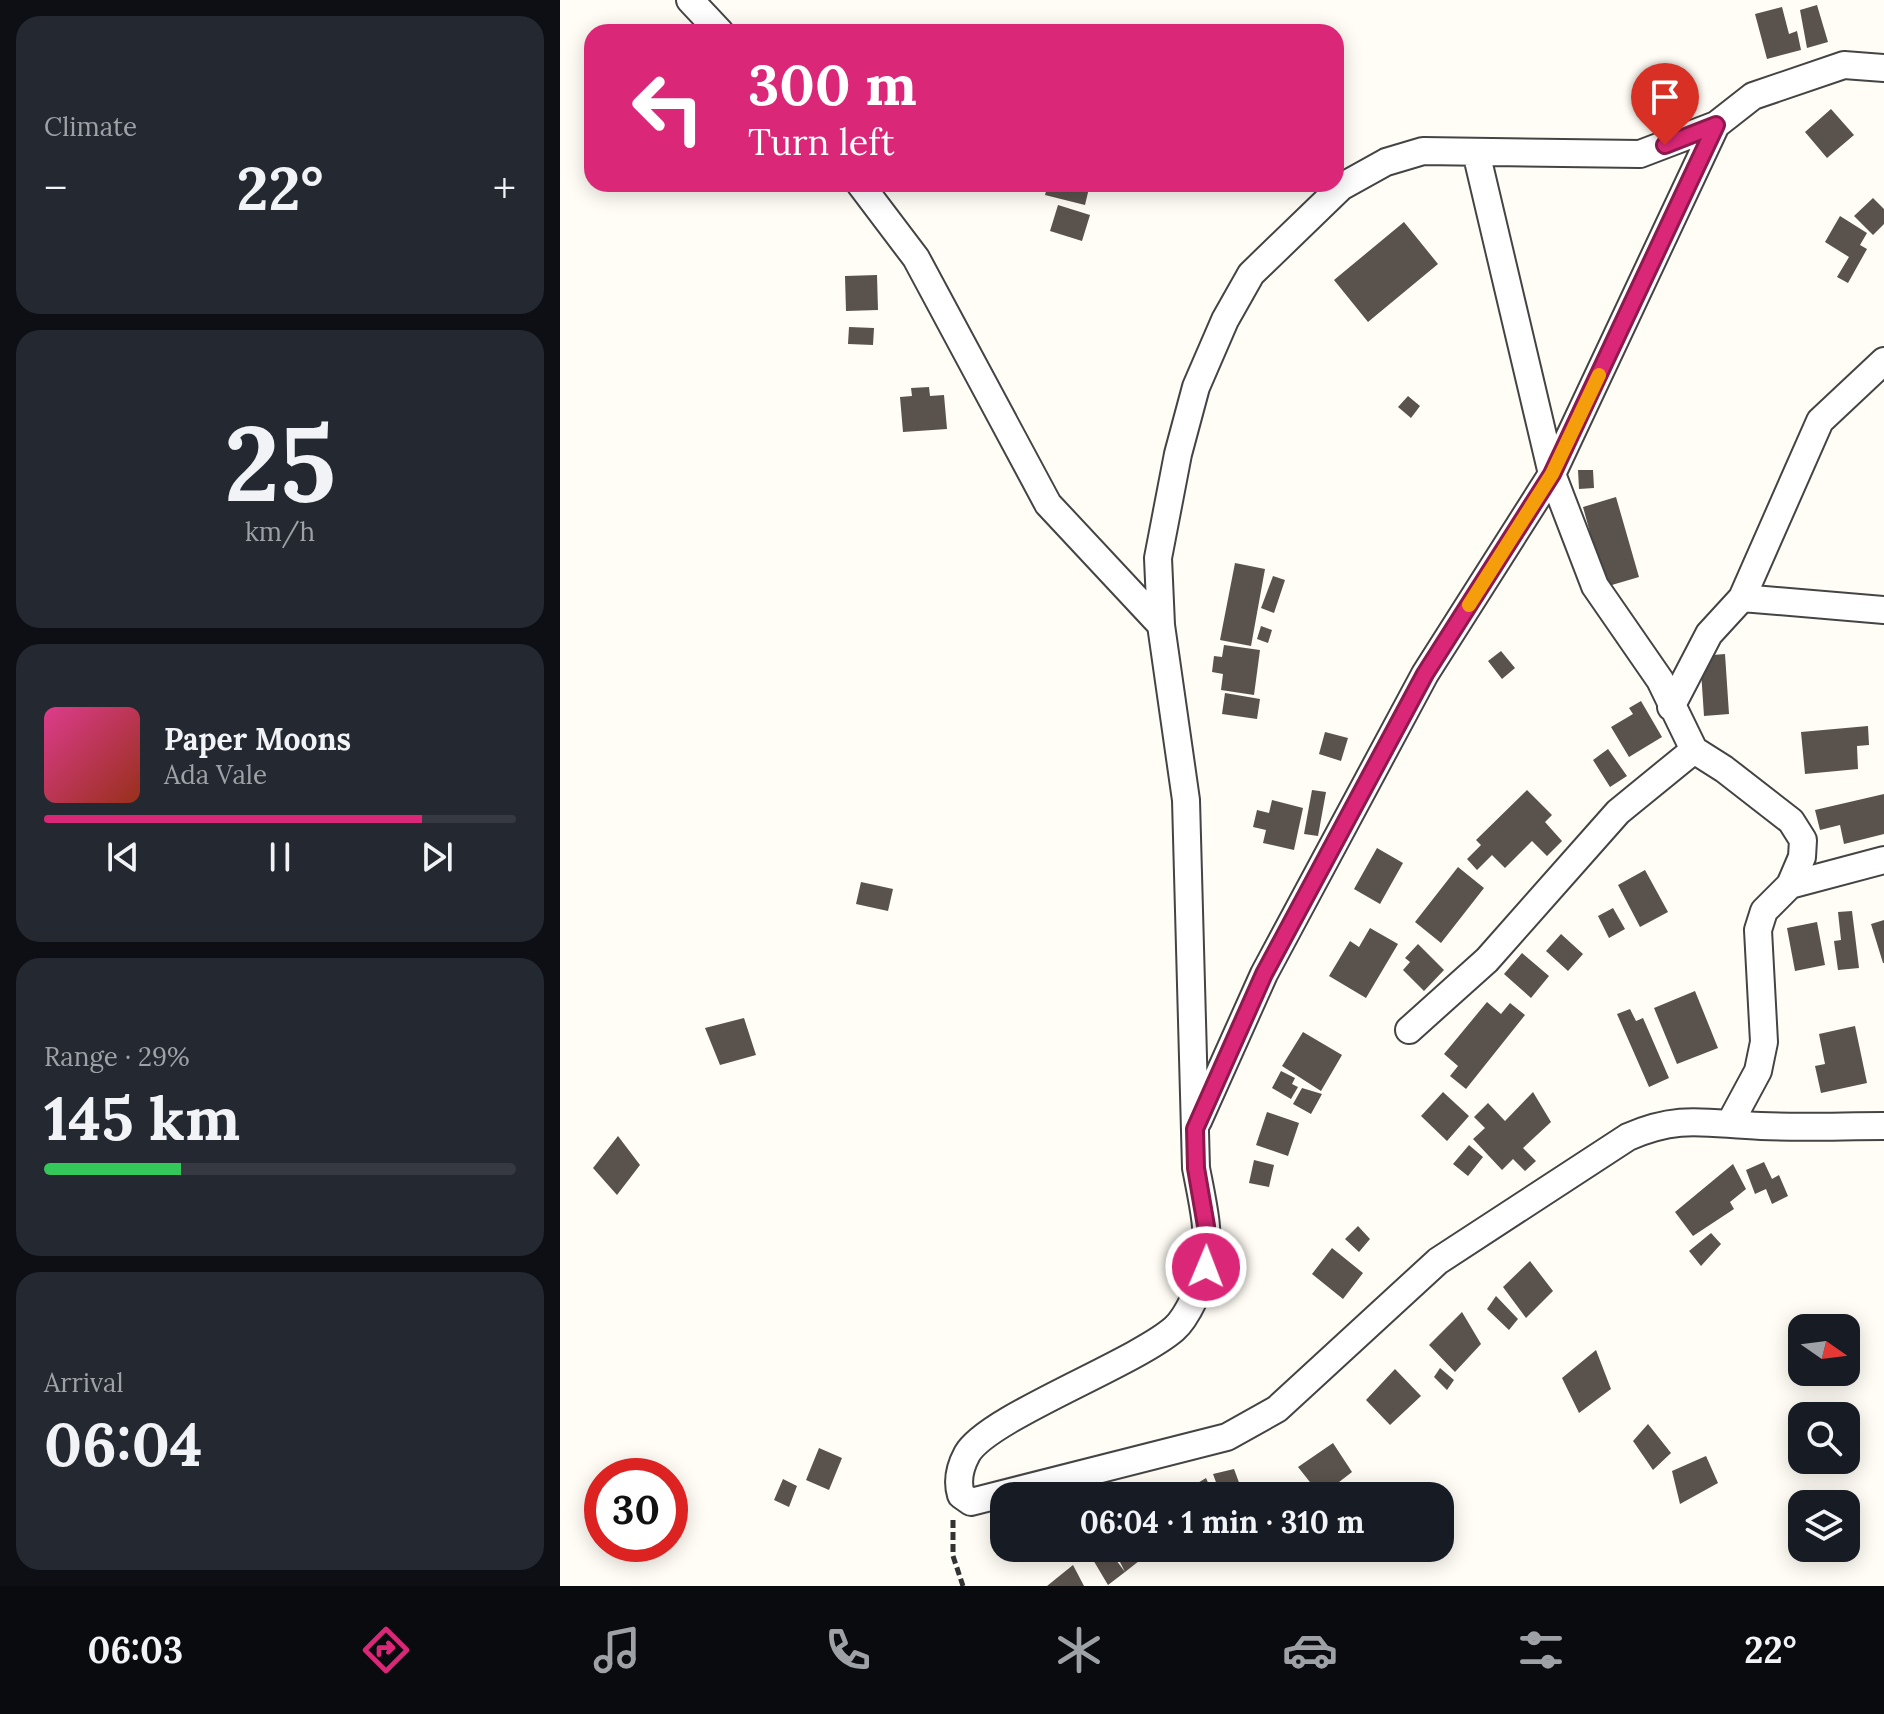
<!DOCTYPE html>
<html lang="en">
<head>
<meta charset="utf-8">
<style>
  body { margin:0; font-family:Lora,serif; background:#242831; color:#f1f3f6; height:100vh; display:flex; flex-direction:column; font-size:30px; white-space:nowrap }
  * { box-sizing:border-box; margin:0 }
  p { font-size:26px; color:#9ea1a6 }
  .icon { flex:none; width:44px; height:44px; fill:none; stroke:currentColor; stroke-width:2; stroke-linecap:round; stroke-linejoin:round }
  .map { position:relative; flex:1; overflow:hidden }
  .sheet { display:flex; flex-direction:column; gap:16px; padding:16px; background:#0d0f14; width:560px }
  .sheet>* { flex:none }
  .guide { position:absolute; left:24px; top:24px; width:760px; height:168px; border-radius:24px; box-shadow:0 4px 20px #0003; background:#db2777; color:#fff; overflow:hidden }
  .needle { width:52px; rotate:104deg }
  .tools { position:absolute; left:1228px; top:1314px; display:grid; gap:16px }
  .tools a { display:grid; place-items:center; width:72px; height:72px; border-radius:16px; background:#171b24; box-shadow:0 4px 20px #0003; font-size:40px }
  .speed { position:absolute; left:24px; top:1458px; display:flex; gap:16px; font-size:40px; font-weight:700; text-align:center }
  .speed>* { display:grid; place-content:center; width:104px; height:104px; border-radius:50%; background:#171b24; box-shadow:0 4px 20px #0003; line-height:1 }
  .speed .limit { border:12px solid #d22; background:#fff; color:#111 }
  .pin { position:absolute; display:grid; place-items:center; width:68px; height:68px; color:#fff; margin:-82px -34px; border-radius:50% 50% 50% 0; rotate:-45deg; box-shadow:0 0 8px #0007 }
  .pin .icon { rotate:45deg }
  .me { position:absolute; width:88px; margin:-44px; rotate:1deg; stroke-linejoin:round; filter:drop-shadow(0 0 6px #0008) }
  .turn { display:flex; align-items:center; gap:28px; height:168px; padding:0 32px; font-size:36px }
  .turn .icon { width:104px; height:104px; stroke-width:2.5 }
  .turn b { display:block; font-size:56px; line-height:68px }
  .big { font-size:60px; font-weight:800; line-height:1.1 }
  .sheet .widget { flex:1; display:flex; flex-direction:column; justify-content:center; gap:12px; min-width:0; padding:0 28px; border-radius:24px; background:#242831 }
  .sheet .dial { align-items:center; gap:0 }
  .dial b { font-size:104px; line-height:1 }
  .song { display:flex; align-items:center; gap:24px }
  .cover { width:96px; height:96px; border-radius:12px; background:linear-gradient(135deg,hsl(330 70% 55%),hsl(10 70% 35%)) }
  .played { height:8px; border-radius:4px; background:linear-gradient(90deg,#db2777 80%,#363941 80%) }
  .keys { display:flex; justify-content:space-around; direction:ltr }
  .heat { display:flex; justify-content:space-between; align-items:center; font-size:44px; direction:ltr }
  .charge { height:12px; border-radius:6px; background:linear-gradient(90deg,#34c759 29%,#363941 0) }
  .trip { position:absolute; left:430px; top:1482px; width:464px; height:80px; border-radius:24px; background:#171b24; box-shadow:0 4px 20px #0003; font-weight:800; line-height:80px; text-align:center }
  .tab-bar { display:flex; height:128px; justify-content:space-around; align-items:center; background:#090b0e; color:#9ea1a6 }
  .tab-bar .icon { width:56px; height:56px }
  .tab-bar .selected { color:#db2777 }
  .tab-bar b { font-size:36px; color:#f1f3f6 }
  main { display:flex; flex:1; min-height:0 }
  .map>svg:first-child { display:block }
  .building { fill:#5a524d }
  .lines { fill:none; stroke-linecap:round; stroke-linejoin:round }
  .minor-casing { stroke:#444; stroke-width:30 }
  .path { stroke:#333; stroke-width:5; stroke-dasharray:8 4; stroke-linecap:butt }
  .minor { stroke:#fff; stroke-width:26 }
  .route-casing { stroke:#8e194d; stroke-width:20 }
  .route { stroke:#db2777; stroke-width:14 }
  .slow { stroke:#f59e0b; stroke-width:14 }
</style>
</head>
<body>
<main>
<section class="sheet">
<div class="widget"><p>Climate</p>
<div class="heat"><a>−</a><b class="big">22°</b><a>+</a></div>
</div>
<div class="widget dial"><b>25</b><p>km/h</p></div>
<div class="widget">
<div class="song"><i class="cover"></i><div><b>Paper Moons</b><p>Ada Vale</p></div></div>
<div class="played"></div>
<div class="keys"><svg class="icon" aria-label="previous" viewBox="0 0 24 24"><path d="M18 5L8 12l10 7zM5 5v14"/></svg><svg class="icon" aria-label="pause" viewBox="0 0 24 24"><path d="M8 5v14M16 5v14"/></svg><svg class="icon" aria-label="next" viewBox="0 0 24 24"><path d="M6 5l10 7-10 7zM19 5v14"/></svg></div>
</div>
<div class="widget"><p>Range · 29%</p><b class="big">145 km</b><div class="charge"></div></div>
<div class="widget"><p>Arrival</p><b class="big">06:04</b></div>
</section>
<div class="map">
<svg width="1324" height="1586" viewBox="0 0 1324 1586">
  <rect width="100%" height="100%" fill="#fffdf5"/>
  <path class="building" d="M1257 5 1268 42 1247 48 1240 10Z
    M1222 7 1229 34 1237 31 1241 50 1207 59 1195 14Z
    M1271 109 1294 135 1267 158 1245 132Z
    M488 184H530L525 205 485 195Z
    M1313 198 1324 209V224L1313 235 1294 216Z
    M498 205 530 215 522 241 490 231Z
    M1280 216 1307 233 1300 245 1307 249 1288 283 1277 277 1289 257 1265 242Z
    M844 222 878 264 808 322 774 280Z
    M317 275 318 310 286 311 285 276Z
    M289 327 314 328 313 345 288 344Z
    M369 387 370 396 384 395 387 429 343 432 340 397 352 396 351 388Z
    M848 396 860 406 851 418 838 407Z
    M1018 470H1033L1034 488 1019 489Z
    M1056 497 1079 577 1045 587 1023 507Z
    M675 563 705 569 691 646 660 640Z
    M713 576 725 580 714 613 701 608Z
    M701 626 712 630 708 643 697 639Z
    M664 645 700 650 694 695 661 690 663 674 652 672 654 656 662 657Z
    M941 651 955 668 942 679 928 661Z
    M1165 654 1169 714 1144 716 1140 656Z
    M665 693 700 699 697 719 662 714Z
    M1081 701 1102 737 1069 757 1051 727 1073 714 1069 708Z
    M1308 726 1309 745 1297 746 1298 769 1245 774 1241 732Z
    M765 732 788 738 781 761 759 754Z
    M1048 749 1067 776 1050 787 1033 760Z
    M752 790 766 792 758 836 744 834Z
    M967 790 992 815 985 822 1002 841 987 856 972 841 945 868 932 855 917 870 907 859 921 845 916 840Z
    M1324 794V834L1284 844 1280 825 1260 830 1255 810Z
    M712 800 743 808 734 850 703 843 706 830 693 827 697 810 709 813Z
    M817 848 843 863 820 904 794 889Z
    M898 867 924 888 881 943 855 922Z
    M1085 870 1108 912 1080 927 1058 885Z
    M301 882 333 889 328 911 296 904Z
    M1053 908 1065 929 1049 938 1038 916Z
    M1292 911 1299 968 1278 970 1274 941 1281 940 1278 912Z
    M1324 920V963H1323L1311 924Z
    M1257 922 1265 965 1235 971 1227 928Z
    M810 928 838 944 806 998 769 976 790 941 799 947Z
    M1001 934 1023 954 1008 971 986 951Z
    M858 944 884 970 864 991 843 970 850 962 845 958Z
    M962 953 989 976 971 998 944 974Z
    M1135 991 1158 1048 1117 1064 1094 1008Z
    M927 1002 941 1014 950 1003 965 1015 906 1089 890 1076 898 1066 884 1054Z
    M1070 1009 1076 1021 1083 1018 1109 1078 1089 1087 1057 1014Z
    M184 1018 196 1055 160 1065 145 1028Z
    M1295 1026 1307 1083 1261 1093 1255 1066 1265 1064 1259 1034Z
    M743 1032 782 1055 761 1091 722 1066Z
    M721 1071 735 1078 732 1084 738 1087 731 1099 712 1088Z
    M742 1088 762 1094 751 1114 733 1104Z
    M883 1092 909 1116 887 1141 861 1116Z
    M973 1092 991 1122 963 1148 976 1161 965 1171 953 1159 942 1170 913 1139 925 1128 914 1117 928 1103 945 1121Z
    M707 1112 739 1123 728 1156 696 1145Z
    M58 1136 80 1165 57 1195 33 1168Z
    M909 1145 923 1157 908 1176 893 1164Z
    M694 1160 714 1165 709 1187 689 1183Z
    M1204 1162 1212 1179 1219 1175 1228 1196 1212 1204 1206 1189 1195 1194 1186 1170Z
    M1173 1164 1186 1189 1170 1202 1174 1209 1133 1236 1115 1212Z
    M798 1226 810 1239 799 1252 785 1239Z
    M1151 1233 1161 1244 1141 1266 1129 1251Z
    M772 1248 803 1273 783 1299 752 1274Z
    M970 1261 993 1291 966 1318 943 1287Z
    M936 1296 958 1319 949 1330 927 1309Z
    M902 1312 921 1344 895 1372 869 1345Z
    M1036 1350 1051 1389 1019 1413 1002 1378Z
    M880 1368 894 1380 887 1390 874 1377Z
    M835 1369 861 1396 830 1425 806 1400Z
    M1088 1424 1111 1453 1093 1470 1073 1441Z
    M773 1443 792 1472 761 1496 738 1467Z
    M259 1448 282 1458 269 1490 246 1480Z
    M1146 1456 1158 1483 1120 1504 1112 1471Z
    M674 1469 684 1496H661L653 1474Z
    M646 1478 654 1496H616Z
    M223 1479 237 1486 229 1507 214 1500Z
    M526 1548H547L565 1572 548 1585Z
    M553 1548H592L593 1550 565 1572Z
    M513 1565 524 1586H487Z"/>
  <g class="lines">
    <g class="minor-casing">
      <path id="minor" d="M130 0 160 32
        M1324 68 1284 65 1193 96 1156 125 1080 154 863 151 826 162 781 187 691 274 665 320 636 387 618 454 598 558 601 625 626 800 636 1168C642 1199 650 1232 646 1264 644 1281 627 1318 614 1329 572 1365 427 1418 407 1454 400 1467 397 1482 401 1495L411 1502 667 1437 717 1409 878 1261 1068 1137C1120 1114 1147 1124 1201 1126 1242 1128 1283 1126 1324 1126
        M916 152 992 474 1035 586 1100 680 1134 750 1164 769 1231 821 1243 840 1242 857 1230 885 1204 911 1198 930 1204 1042 1198 1071 1170 1123
        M300 184 356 258 488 504 601 625
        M1182 598 1260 421 1324 361
        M1111 707 1149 634 1182 598 1324 610
        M1230 885 1324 860
        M849 1030 927 960 1058 812 1134 750
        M638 1121 704 974 865 674 992 474 1156 125"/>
    </g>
    <path class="path" d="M393 1520V1556L403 1586"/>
    <use href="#minor" class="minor"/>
  </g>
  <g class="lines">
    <g class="route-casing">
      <path id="route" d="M646 1267V1226L636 1168 635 1129 704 974 865 674 992 474 1156 125 1105 145"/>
    </g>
    <use href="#route" class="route"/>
    <path class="slow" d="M909 605 992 474 1039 375"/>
  </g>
</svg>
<div class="tools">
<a><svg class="needle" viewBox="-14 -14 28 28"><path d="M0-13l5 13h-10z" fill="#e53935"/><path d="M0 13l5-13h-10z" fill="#9ea1a6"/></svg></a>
<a><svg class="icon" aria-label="search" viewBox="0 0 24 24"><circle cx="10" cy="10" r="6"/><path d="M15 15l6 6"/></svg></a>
<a><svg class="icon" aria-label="layers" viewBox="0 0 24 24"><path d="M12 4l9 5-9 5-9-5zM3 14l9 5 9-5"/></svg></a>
</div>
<div class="speed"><div class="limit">30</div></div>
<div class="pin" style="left:1105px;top:145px;background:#d93025"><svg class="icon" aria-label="arrive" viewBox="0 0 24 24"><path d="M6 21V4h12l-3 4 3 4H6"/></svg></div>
<svg class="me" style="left:646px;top:1267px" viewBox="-20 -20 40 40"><circle r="17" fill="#db2777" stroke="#fff" stroke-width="3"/><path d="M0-11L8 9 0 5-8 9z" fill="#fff"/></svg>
<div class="trip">06:04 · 1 min · 310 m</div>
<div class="guide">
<div class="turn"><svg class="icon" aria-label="left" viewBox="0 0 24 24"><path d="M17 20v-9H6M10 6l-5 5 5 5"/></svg><div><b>300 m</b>Turn left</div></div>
</div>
</div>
</main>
<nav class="tab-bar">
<b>06:03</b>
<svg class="icon selected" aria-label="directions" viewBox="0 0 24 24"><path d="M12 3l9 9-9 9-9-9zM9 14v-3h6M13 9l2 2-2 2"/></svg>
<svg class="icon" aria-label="music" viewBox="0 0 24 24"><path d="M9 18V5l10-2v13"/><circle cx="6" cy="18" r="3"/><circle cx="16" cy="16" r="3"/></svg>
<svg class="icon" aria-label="phone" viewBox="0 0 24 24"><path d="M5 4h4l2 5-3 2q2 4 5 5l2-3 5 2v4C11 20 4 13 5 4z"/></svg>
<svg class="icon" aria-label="climate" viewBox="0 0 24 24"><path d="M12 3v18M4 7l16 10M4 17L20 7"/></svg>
<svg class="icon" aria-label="car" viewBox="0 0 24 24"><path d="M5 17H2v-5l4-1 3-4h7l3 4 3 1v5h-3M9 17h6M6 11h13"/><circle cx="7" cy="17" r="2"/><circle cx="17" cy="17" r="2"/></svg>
<svg class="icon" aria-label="filters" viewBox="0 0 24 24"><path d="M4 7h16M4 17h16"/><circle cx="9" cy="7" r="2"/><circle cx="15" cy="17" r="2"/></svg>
<b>22°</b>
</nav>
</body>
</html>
